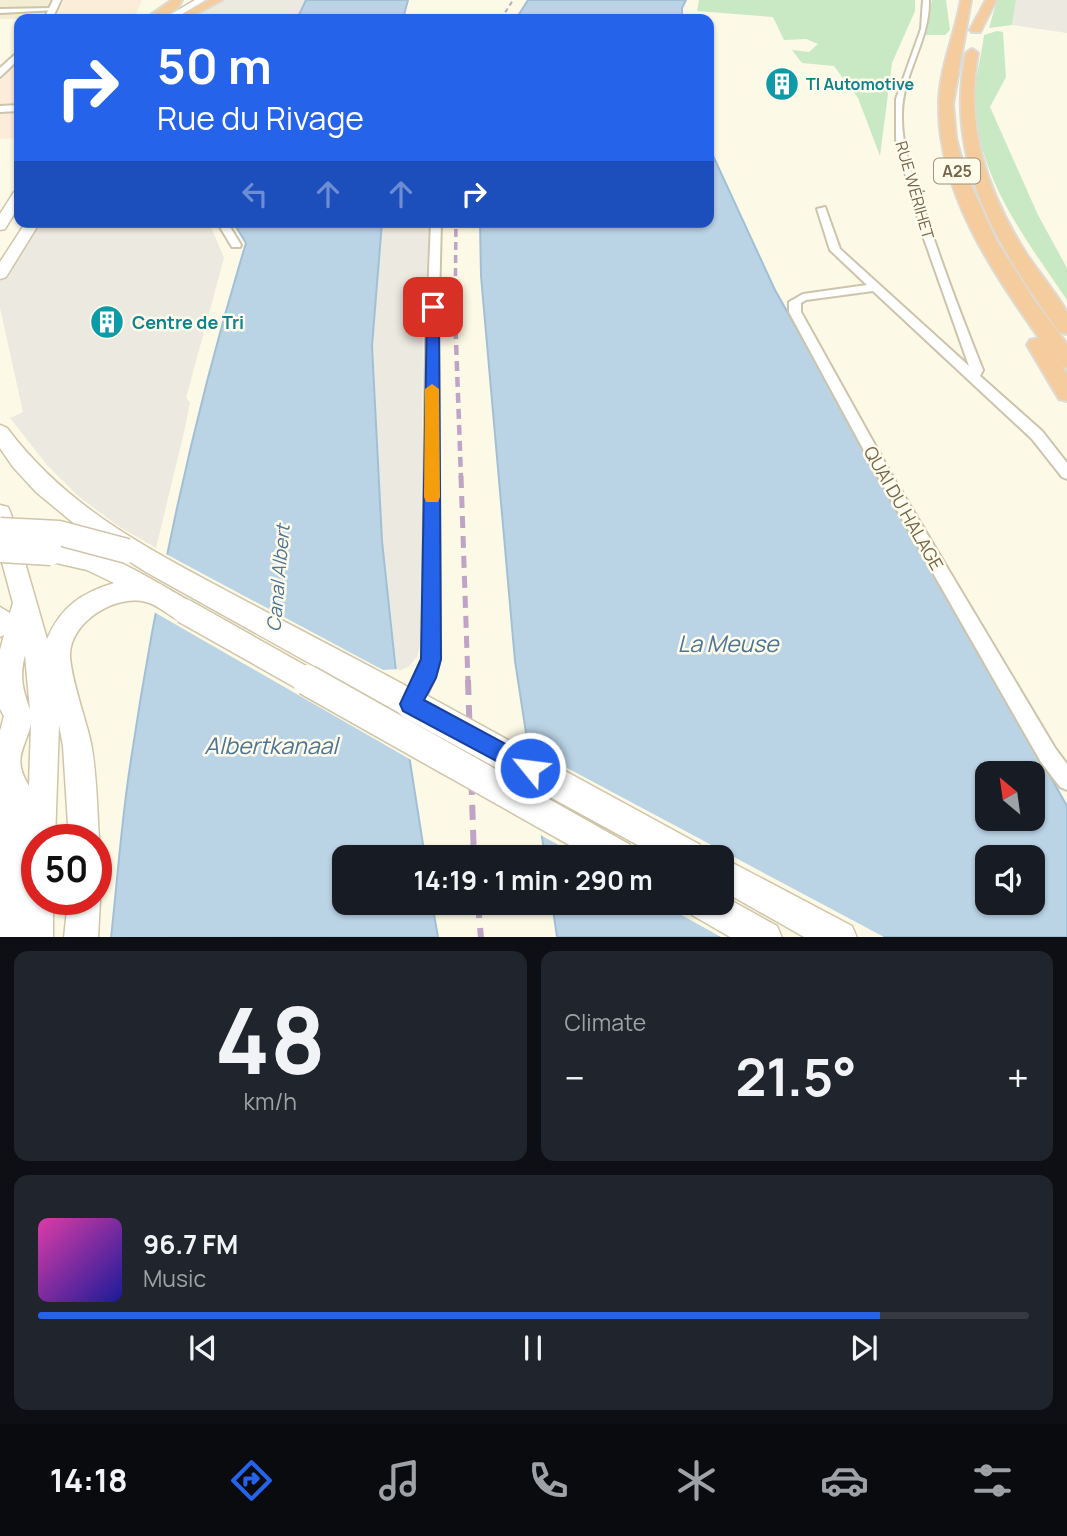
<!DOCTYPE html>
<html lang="en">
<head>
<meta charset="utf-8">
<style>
  body { margin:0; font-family:Manrope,sans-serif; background:#20242c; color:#f1f3f6; height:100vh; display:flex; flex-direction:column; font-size:26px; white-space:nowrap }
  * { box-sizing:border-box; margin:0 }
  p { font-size:23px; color:#9ea1a6 }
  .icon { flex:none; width:38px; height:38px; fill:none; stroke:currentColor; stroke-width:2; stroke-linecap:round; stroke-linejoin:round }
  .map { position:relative; height:937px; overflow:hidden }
  .drawer { display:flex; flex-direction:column; gap:14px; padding:14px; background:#0d0f14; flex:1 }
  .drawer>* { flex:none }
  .banner { position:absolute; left:14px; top:14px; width:700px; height:214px; border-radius:14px; box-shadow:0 2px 5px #0004; background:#2563eb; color:#fff; overflow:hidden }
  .needle { width:46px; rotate:331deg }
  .fabs { position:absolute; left:975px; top:761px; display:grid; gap:14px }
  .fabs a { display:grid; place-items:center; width:70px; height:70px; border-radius:14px; background:#171b24; box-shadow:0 2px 5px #0004; font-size:35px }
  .speed { position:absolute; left:21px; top:824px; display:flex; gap:14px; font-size:35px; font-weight:700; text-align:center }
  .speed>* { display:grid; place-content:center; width:91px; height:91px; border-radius:50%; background:#171b24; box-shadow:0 2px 5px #0004; line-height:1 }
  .speed .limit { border:10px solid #d22; background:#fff; color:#111 }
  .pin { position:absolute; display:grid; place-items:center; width:60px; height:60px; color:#fff; margin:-30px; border-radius:14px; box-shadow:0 4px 10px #0006 }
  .me { position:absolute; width:77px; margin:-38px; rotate:299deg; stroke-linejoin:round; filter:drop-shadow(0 0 5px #0008) }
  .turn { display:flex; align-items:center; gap:24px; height:147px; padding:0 28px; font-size:32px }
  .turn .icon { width:91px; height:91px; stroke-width:2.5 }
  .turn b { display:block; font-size:49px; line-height:60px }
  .lanes { display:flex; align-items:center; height:66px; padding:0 28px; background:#0003; justify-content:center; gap:35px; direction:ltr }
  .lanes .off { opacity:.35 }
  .big { font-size:52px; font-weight:700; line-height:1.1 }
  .drawer .tile { flex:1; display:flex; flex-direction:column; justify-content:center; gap:10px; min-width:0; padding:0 24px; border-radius:14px; background:#20242c }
  .drawer .dial { align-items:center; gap:0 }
  .dial b { font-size:91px; line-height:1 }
  .song { display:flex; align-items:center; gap:21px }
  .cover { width:84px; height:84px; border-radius:10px; background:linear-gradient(135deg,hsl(320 70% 55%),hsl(240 70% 35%)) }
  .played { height:7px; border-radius:4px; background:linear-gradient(90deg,#2563eb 85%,#363941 85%) }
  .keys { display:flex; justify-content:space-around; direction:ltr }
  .heat { display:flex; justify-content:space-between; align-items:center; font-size:38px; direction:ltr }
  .drawer .tiles { flex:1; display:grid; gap:14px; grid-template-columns:1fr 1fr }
  .tile:last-child { grid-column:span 2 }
  .trip { position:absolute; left:332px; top:845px; width:402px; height:70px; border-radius:14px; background:#171b24; box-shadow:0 2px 5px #0004; font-weight:700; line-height:70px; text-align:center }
  .menu { display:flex; height:112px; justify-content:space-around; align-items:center; background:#090b0e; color:#9ea1a6 }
  .menu .icon { width:49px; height:49px }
  .menu .current { color:#2563eb }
  .menu b { font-size:32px; color:#f1f3f6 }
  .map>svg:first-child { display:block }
  .residential { fill:#f3edd4 }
  .commercial { fill:#fcedda }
  .industrial { fill:#ece9e0 }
  .green { fill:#c9e9c4 }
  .water { fill:#bad3e5; stroke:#a1c0d6; stroke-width:2; fill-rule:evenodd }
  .pier { fill:#fcf9e6 }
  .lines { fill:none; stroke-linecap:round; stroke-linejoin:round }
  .minor-casing { stroke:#cdc4ac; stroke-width:4 }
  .tertiary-casing { stroke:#cdc4ac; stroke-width:4 }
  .secondary-casing { stroke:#d0c5a9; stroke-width:3 }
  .motorway-casing { stroke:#dedad4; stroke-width:4 }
  .minor { fill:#fff; fill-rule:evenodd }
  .tertiary { fill:#fff; fill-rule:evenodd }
  .secondary { fill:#fff; fill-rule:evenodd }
  .motorway { fill:#f4cc9e; fill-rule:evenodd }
  .rail-far4 { stroke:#bfa4c5; stroke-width:2; stroke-dasharray:4.5 3.5; stroke-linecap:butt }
  .rail-far3 { stroke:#bfa4c5; stroke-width:3.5; stroke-dasharray:8 5; stroke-linecap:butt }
  .rail-far2 { stroke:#bfa4c5; stroke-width:4.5; stroke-dasharray:10 6; stroke-linecap:butt }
  .rail-far1 { stroke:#bfa4c5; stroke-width:5; stroke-dasharray:12 8; stroke-linecap:butt }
  .rail { stroke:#bfa4c5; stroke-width:6; stroke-dasharray:15 10; stroke-linecap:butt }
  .secondary-bridge-far1-casing { stroke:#d0c5a9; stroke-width:27; stroke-linecap:butt }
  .secondary-bridge-casing { stroke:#d0c5a9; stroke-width:33; stroke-linecap:butt }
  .secondary-bridge-far1 { stroke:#fff; stroke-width:24 }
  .secondary-bridge { stroke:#fff; stroke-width:30 }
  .route { fill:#2563eb; stroke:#184099; stroke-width:2 }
  .slow { fill:#f59e0b }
  .labels { text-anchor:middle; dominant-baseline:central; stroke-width:5; stroke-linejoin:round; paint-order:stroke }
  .far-culture-label { font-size:16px; font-weight:bold; fill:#0d838f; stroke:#fffcec; text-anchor:start }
  .shield { fill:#fffcec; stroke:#9e927b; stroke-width:2 }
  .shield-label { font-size:16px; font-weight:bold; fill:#74654b }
  .far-street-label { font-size:16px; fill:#74654b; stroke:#fffcec }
  .culture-label { font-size:18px; font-weight:bold; fill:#0d838f; stroke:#fffcec; text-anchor:start }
  .street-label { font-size:18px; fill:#74654b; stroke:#fffcec }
  .water-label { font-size:19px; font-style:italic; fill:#4c7595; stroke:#fffcec }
  .near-water-label { font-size:23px; font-style:italic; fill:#4c7595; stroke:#fffcec }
</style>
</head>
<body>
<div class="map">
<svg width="1067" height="938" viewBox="0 0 1067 938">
  <rect width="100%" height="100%" fill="#fcf9e6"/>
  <path class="residential" d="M0 0H53L46 11 48 19H0Z"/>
  <path class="commercial" d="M65 0H142L134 19H52Z
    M19 60V138L0 139V81Z"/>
  <path class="industrial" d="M224 0H306L297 19H185Z
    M1016 0H1067V33L1012 25Z
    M38 222H209L224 258 186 398 190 402 185 428 156 548 118 526 78 496 47 465 10 418 23 412 0 308V281Z
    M382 222H429L423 341 420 645 417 657 408 667 396 672 382 541 372 346Z"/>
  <path class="green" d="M699 0H915V11L892 63 880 156 858 98 834 66 802 63 792 50 809 52 818 44 806 39 784 40 773 17 697 11Z
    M932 0H946L950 30 945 35H925Z
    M997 0H1016L1012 25 989 28Z
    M997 31 1003 32 1006 77 990 107 1038 215 1067 268V300C1027 241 981 182 975 109 973 85 981 59 984 35Z"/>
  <path class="water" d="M306 0H408L403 19H297Z
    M528 0H686L682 8V19H516Z
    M709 147 775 290 1067 806V937H557L552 903H723V858L545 857 515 661 481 276 480 222H709ZM987 774H1032V819H987ZM987 858H1032V903H987Z
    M233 222H382L372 346 382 541 396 672 425 857 345 858V903H432L438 937 111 938C117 883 121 828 129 773 155 595 193 416 246 243Z"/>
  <path class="pier" d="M164 553 383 670 399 669 413 761 154 612Z
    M524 745 884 937H721L660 903H723V858L580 857 537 833Z"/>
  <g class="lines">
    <g class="minor-casing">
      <path id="minor" d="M923 0H929C930 41 902 74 902 114 901 145 912 175 922 203 940 260 961 315 983 370L980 376 1042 431 1067 463V479L1062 477 1032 439 873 291 806 300 801 303V312L890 472 1055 748 1067 764V790L1060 787 1041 762 880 480 789 312V302L803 294 867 285 830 250 817 209 825 207 840 249 969 366 922 233 896 140V99L921 29Z
        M0 9 53 8 56 10 0 13Z
        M217 222H227L241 245 240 247H232Z
        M431 222H441L438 340 440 659C437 674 424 709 410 715L404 712 401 706 421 669 422 659 426 340Z"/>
    </g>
    <g class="tertiary-casing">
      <path id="tertiary" d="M53 0H61L52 19H44Z
        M19 51V59L0 77V68Z
        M19 105V111L0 112V106Z"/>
    </g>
    <g class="secondary-casing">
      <path id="secondary" d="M195 0H205L174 19H163Z
        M19 191V206L5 229 0 230V214L14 192Z
        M26 222H40L6 277 0 279V262Z
        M0 425 7 428C65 505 139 544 223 589 289 624 355 658 421 694L425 704 421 714 411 718 401 714 146 572 88 535 36 492 13 467 0 448Z
        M0 505 8 507 11 514 47 639C61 607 81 593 114 583L87 570 43 560 39 553 43 546C81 532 159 584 193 603L196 611 193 619 184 623C171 618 159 605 146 602 115 594 71 622 70 654 70 677 86 719 91 743 97 775 97 808 99 840L96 848V840H69L63 746 59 725 55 840H37V880L30 877V883L37 880V900H53V938H0V731L4 716 0 709V650L4 635 0 637V607L10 613 13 603 0 555ZM25 655 30 710C23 690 19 677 25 655ZM31 724 29 786C12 758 24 751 31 724Z
        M723 858 852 926 857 938H806L723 891Z
        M96 890 100 900 98 938H64L68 900H96Z
        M723 896 777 926 782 938H732L692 915 688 903H723Z"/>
    </g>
    <g class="motorway-casing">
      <path id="motorway" d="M172 0H182C177 14 158 19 145 19Z
        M209 0H222L187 19H173Z
        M961 0H971L953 104 956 138 965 172 996 240 1034 300 1067 344V368L1062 366 1067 374V401L1059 399 1027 345 1030 340 1039 338C991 269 938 192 939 105 939 69 955 35 961 0Z
        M986 0H996L980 32H972L970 30Z
        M972 49 978 53C965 128 987 192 1027 255 1035 267 1064 304 1067 313 1067 318 1067 328 1067 334L1059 332C999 248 943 161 966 53Z"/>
    </g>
    <use href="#minor" class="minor"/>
    <use href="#tertiary" class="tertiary"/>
    <use href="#secondary" class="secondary"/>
    <use href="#motorway" class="motorway"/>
    <path class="rail-far4" d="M501 19 513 0"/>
    <path class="rail-far3" d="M455 315 456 222"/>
    <path class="rail-far2" d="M455 313 461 478"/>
    <path class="rail-far1" d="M461 476 468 682"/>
    <path class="rail" d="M468 680 474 858
      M478 903 481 938"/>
    <g class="secondary-bridge-far1-casing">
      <path id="secondary-bridge-far1" d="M0 530 59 533 127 551
        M0 550 51 553
        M184 611 310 682"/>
    </g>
    <g class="secondary-bridge-casing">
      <path id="secondary-bridge" d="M307 680 623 858
        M411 704 693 858"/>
    </g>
    <use href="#secondary-bridge-far1" class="secondary-bridge-far1"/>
    <use href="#secondary-bridge" class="secondary-bridge"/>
  </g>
  <path class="route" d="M433 303 439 307 441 659 436 678 424 700 537 761 541 768 537 776 530 779 403 711 400 704 421 659 427 307Z"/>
  <path class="slow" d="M432 384 439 389 440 497 438 502H426L424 497 425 389Z"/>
  <defs>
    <g id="building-disc" transform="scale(1.75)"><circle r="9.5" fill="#0f9aa8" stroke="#fffcec"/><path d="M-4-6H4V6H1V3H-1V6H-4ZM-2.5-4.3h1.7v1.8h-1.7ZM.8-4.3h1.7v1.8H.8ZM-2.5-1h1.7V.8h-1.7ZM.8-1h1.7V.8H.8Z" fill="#fff"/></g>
  </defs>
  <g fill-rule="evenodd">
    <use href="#building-disc" x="782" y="84"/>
    <use href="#building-disc" x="107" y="322"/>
  </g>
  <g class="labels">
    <g class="far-culture-label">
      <text x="806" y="84">TI Automotive</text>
    </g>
    <rect class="shield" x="934" y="158.5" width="46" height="25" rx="5"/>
    <g class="shield-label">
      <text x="957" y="171">A25</text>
    </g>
    <g class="far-street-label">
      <text transform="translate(915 190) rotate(74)">RUE WÉRIHET</text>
    </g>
    <g class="culture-label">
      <text x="132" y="322">Centre de Tri</text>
    </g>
    <g class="street-label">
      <text transform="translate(904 508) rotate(60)">QUAI DU HALAGE</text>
    </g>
    <g class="water-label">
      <text transform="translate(278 578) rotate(-85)">Canal Albert</text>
    </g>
    <g class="near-water-label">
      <text x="728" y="643">La Meuse</text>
      <text x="271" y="745">Albertkanaal</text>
    </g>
  </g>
</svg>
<div class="fabs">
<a><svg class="needle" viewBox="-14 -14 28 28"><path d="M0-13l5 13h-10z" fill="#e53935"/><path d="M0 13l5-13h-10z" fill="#9ea1a6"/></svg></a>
<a><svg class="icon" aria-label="sound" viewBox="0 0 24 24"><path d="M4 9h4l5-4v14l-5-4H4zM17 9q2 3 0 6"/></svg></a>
</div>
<div class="speed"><div class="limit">50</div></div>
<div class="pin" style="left:433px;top:307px;background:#d93025"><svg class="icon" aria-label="arrive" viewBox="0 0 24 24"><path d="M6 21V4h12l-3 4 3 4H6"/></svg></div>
<svg class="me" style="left:530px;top:768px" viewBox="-20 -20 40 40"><circle r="17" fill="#2563eb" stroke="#fff" stroke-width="3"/><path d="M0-11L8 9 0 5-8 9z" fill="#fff"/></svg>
<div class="trip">14:19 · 1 min · 290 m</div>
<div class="banner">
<div class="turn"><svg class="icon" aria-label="right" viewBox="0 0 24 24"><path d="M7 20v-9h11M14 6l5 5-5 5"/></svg><div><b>50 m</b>Rue du Rivage</div></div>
<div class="lanes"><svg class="icon off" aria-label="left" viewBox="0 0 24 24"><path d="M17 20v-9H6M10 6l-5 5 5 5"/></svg><svg class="icon off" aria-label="ahead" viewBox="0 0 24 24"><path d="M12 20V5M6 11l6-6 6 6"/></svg><svg class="icon off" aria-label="ahead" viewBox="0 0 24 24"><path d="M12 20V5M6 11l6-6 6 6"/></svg><svg class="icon" aria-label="right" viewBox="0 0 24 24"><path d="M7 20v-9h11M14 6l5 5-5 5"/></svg></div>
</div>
</div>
<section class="drawer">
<div class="tiles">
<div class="tile dial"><b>48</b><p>km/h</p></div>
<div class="tile"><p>Climate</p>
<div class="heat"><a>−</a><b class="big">21.5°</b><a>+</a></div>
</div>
<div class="tile">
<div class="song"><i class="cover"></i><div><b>96.7 FM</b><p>Music</p></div></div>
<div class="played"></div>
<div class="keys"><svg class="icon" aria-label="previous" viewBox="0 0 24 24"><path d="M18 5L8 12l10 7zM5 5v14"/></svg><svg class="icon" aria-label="pause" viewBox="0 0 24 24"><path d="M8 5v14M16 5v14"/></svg><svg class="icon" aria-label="next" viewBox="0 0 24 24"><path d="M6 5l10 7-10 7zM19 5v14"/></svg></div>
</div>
</div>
</section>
<nav class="menu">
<b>14:18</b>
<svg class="icon current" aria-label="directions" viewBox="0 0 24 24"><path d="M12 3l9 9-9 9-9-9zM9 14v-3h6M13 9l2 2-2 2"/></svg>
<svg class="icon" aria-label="music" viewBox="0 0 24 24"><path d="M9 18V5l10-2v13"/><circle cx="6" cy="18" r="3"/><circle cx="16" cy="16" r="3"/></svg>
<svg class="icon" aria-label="phone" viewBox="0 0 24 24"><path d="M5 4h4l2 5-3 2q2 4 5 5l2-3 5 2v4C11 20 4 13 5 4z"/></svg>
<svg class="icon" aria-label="climate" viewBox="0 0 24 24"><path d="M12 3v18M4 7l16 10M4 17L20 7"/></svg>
<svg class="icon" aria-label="car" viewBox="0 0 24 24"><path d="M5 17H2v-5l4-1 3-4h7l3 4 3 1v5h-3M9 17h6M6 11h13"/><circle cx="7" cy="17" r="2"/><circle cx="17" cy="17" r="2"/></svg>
<svg class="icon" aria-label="filters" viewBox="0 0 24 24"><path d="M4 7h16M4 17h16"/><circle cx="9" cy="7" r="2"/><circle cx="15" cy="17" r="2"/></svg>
</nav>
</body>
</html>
